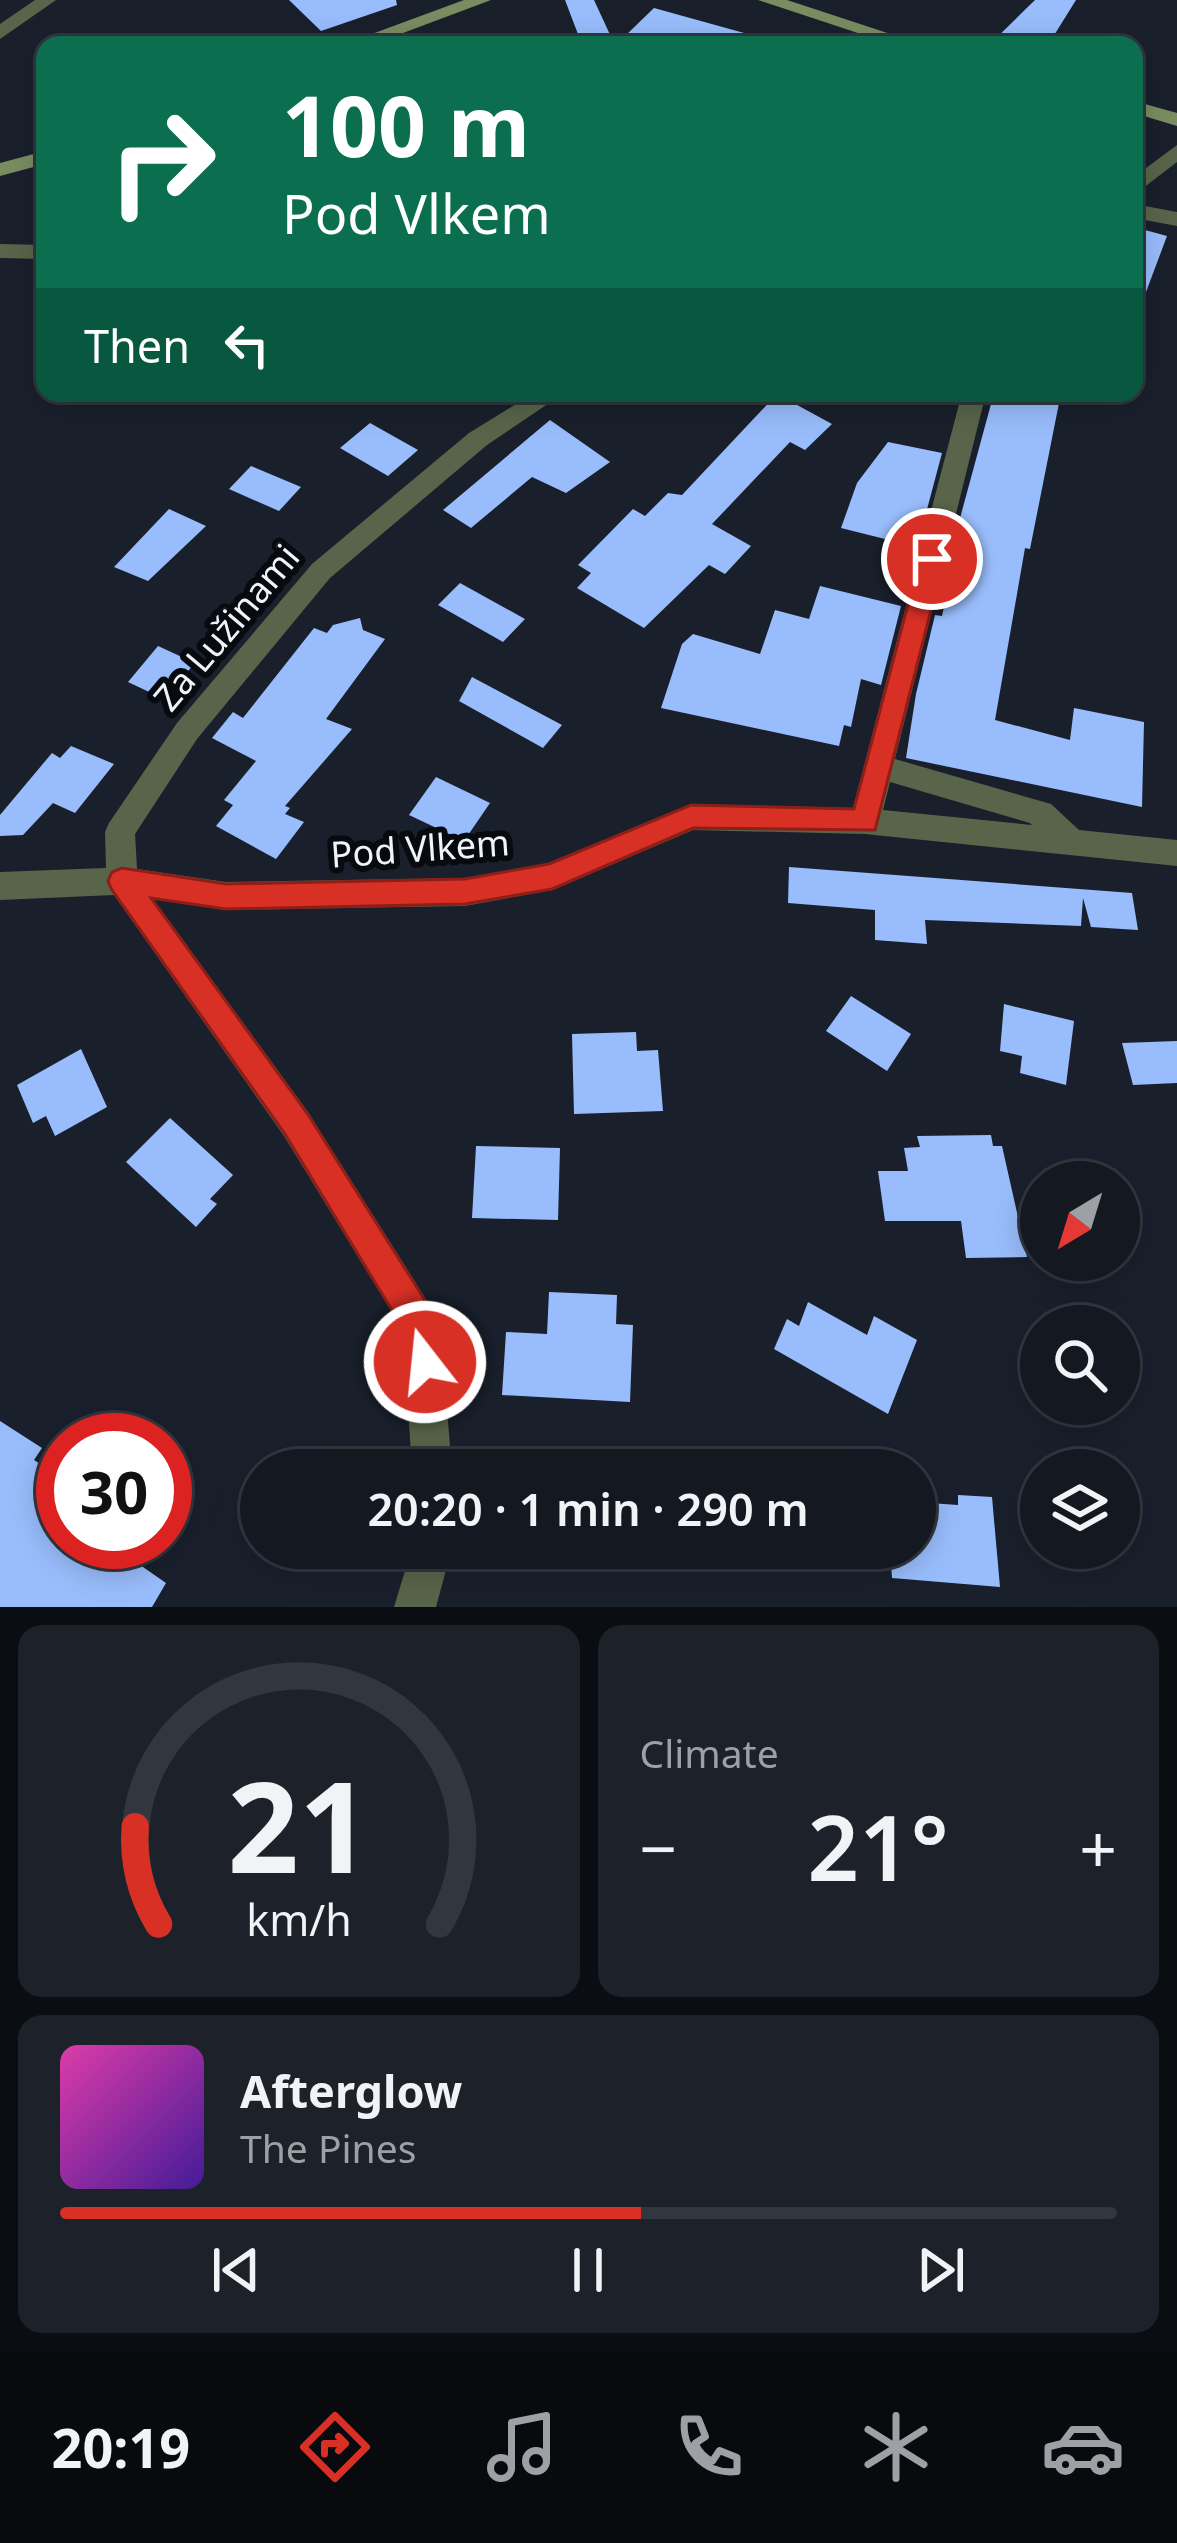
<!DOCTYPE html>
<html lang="en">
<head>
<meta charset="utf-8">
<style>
  body { margin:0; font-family:"Noto Sans",sans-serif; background:#1c212a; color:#f1f3f6; height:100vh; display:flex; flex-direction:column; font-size:45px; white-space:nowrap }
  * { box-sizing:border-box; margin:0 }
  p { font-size:39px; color:#9da0a5 }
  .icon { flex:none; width:66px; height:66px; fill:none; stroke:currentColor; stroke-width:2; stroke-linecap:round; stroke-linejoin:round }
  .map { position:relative; height:1607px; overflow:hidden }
  .panel { display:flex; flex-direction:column; gap:18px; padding:18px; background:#0a0d12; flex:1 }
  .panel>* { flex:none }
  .banner { position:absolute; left:36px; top:36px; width:1107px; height:366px; border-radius:24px; box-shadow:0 6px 30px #0003,0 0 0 3px #32373f; background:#0b6e4f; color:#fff; overflow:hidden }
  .needle { width:78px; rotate:218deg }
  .tools { position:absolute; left:1020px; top:1161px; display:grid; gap:24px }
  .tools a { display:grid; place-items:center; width:120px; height:120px; border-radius:50%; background:#131821; box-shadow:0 6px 30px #0003,0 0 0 3px #32373f; font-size:60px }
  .speed { position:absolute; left:36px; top:1413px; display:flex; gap:24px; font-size:60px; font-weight:700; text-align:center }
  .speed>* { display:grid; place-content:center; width:156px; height:156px; border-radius:50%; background:#131821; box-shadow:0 6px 30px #0003,0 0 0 3px #32373f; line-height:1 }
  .speed .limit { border:18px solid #d22; background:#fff; color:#111 }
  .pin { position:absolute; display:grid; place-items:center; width:102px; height:102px; color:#fff; margin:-51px; border:6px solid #fff; border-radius:50%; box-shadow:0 3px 12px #0007 }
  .me { position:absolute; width:132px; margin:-66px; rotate:344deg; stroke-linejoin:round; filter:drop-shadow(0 0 9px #0008) }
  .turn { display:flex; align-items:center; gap:42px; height:252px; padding:0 48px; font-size:54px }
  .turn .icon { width:156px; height:156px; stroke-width:2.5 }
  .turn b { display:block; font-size:84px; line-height:102px }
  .then { display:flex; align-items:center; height:114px; padding:0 48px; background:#0003; gap:24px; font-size:45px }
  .big { font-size:90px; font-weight:600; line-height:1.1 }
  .panel .widget { flex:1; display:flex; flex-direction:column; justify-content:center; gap:18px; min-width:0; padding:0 42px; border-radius:24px; background:#1c212a }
  .panel .dial { align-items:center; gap:0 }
  .dial svg { height:312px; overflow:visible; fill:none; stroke:#32373f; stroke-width:7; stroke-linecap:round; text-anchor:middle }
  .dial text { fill:#f1f3f6; stroke:none }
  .song { display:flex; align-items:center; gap:36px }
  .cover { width:144px; height:144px; border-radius:18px; background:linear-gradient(135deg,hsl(320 70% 55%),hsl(260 70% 35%)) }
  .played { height:12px; border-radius:6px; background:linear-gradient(90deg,#d93025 55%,#32373f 55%) }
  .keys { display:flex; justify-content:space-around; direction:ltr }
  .heat { display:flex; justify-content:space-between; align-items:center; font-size:66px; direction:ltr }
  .panel .tiles { flex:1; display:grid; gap:18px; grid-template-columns:1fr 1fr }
  .widget:last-child { grid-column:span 2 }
  .trip { position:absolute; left:240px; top:1449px; width:696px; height:120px; border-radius:60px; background:#131821; box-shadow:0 6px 30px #0003,0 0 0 3px #32373f; font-weight:600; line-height:120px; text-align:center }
  .tabs { display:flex; height:192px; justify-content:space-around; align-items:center; background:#080a0d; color:#9da0a5 }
  .tabs .icon { width:84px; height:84px }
  .tabs .current { color:#d93025 }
  .tabs b { font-size:54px; color:#f1f3f6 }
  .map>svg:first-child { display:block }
  .building { fill:#99bdfc }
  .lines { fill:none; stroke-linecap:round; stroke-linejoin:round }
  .street { fill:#59654a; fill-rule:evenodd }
  .secondary { fill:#798d61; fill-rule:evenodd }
  .route { fill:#d93025; stroke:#8d1f18; stroke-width:3 }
  .labels { text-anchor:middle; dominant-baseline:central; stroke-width:12; stroke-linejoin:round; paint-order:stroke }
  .street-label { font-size:36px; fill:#eef3fc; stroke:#070a0f }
</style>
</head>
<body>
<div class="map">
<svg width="1177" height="1607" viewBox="0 0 1177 1607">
  <rect width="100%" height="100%" fill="#19202c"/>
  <path class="building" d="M289 0H396L397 5 321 31Z
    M565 0H594L612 39 581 42Z
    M1035 0H1076L1048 45H989Z
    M654 8 755 36 754 45H652L624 37Z
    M1134 227 1167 236 1137 316 1134 315Z
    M994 393H1061L1030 549 1025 548 995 720 1070 740 1074 708 1144 722 1142 807 906 758 916 694 935 615 942 616 955 556 950 555Z
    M777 394 832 424 805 450 790 442 712 524 751 546 725 574 709 565 644 628 577 588 591 573 578 565 633 509 645 516 668 493 682 495Z
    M550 420 610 462 566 493 532 477 471 528 443 510Z
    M370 423 418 450 388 476 340 448Z
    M888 442 942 453 917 547 841 528 857 483Z
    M251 466 301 487 279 511 229 489Z
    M169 509 206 526 148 581 114 567Z
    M460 583 525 619 503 642 438 605Z
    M820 586 901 606 881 685 861 679 851 727 844 725 839 746 661 708 682 644 693 634 760 654 775 610 809 619Z
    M360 618 363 630 385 639 326 719 352 729 285 806 290 808 285 814 304 822 276 859 216 826 233 805 224 800 256 761 212 738 233 712 243 718 314 628 327 633 333 625Z
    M158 646 195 663 164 699 128 682Z
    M472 677 562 725 543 748 459 701Z
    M71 746 114 764 75 813 53 803 23 835 0 836V815L52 753 60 758Z
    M436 777 490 803 464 841 409 815Z
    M789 867 1132 893 1138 930 1091 927 1083 898 1081 926 925 920 927 944 875 940V910L788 903Z
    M851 996 911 1034 887 1071 826 1031Z
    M1004 1004 1074 1021 1066 1085 1020 1073 1022 1056 1000 1051Z
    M636 1032 637 1051 658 1050 663 1111 574 1114 572 1034Z
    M1177 1041V1083L1133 1085 1122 1043Z
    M81 1049 107 1107 55 1136 46 1116 33 1123 17 1085Z
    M170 1118 233 1175 210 1199 217 1204 196 1227 126 1162Z
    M991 1135 993 1146H1002L1027 1257 966 1258 961 1221H885L878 1171H908L904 1148 920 1147 917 1136Z
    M476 1146 560 1148 558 1220 472 1218Z
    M549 1292 617 1295 616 1324 633 1325 630 1402 502 1395 506 1332 547 1334Z
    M808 1302 867 1335 874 1316 917 1340 888 1414 774 1349 787 1319 799 1326Z
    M0 1421 42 1448 34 1460 63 1479V1542H107L166 1583 152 1607H0Z
    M958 1495 992 1497 1000 1587 892 1578 890 1548H915V1502L958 1505Z"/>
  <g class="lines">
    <path class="street" d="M35 0H56L0 39V24Z
      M1177 145V162L1134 195V177Z
      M1134 204 1177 212V226L1134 218Z
      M0 244 45 245V259L0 258Z
      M534 393H564L487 445 330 578 197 739 135 834 137 869 226 882 465 878 550 863 691 804 853 808 962 393H986L895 759 1051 804 1079 830 1177 840V866L865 834 693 830 552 890 465 906 226 910 153 899 308 1112 434 1312 440 1325 452 1470H412L403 1330 284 1136 114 895 0 900V872L106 868 105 832 109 823 177 723 312 564 469 433ZM890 782 1030 823 1032 825 883 810Z
      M412 1548H452L436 1607H394Z"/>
    <path class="secondary" d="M464 0H491L371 45H342Z
      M758 0H787L924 45H894Z
      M1134 101 1177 113V126L1134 113Z
      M45 151V164L0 176V163Z"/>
  </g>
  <path class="route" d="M932 550 944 559 875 830 693 828 552 889 465 904 226 909 151 898 307 1113 433 1313 442 1362 437 1374 425 1379 413 1374 404 1330 285 1134 112 890 108 881 112 872 122 868 226 884 465 879 549 864 691 805 854 809 920 559Z"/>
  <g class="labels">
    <g class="street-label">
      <text transform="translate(226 627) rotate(-50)">Za Lužinami</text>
      <text transform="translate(420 848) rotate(-4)">Pod Vlkem</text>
    </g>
  </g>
</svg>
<div class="tools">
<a><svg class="needle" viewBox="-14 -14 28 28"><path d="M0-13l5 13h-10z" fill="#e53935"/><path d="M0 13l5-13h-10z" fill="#9da0a5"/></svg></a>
<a><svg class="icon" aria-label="search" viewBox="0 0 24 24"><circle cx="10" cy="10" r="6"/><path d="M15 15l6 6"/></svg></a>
<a><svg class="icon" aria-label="layers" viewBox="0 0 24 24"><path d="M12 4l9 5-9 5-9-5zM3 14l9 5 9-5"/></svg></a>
</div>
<div class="speed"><div class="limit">30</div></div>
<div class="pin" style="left:932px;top:559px;background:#d93025"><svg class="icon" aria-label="arrive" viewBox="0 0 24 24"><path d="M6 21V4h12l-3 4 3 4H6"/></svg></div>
<svg class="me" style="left:425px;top:1362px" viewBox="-20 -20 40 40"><circle r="17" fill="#d93025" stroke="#fff" stroke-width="3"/><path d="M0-11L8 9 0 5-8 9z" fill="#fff"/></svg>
<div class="trip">20:20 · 1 min · 290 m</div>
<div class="banner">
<div class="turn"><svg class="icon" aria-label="right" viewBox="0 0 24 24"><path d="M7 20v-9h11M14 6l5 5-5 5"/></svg><div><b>100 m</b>Pod Vlkem</div></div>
<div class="then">Then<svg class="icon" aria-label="left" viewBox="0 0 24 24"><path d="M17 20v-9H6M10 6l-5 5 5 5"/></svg></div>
</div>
</div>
<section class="panel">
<div class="tiles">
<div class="widget dial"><svg viewBox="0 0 100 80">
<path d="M14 69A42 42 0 1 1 86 69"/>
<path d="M14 69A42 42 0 0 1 8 44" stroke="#d93025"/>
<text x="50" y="56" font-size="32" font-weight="700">21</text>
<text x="50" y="72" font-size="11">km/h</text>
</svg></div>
<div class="widget"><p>Climate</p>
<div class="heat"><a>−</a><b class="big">21°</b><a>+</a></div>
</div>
<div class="widget">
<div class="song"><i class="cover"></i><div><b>Afterglow</b><p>The Pines</p></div></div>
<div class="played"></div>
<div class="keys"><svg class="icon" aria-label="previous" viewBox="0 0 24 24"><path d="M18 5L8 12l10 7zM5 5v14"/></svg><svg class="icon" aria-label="pause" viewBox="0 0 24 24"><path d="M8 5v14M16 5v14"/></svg><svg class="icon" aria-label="next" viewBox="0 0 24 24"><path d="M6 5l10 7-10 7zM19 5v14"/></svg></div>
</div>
</div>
</section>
<nav class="tabs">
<b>20:19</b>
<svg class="icon current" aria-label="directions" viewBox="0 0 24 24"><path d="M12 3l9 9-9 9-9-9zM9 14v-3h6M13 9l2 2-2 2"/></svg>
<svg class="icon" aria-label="music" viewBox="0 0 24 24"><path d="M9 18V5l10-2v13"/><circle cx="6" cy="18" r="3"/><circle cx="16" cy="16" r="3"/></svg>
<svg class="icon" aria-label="phone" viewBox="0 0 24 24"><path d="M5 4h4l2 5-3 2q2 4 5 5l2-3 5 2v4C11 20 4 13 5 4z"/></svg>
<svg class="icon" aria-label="climate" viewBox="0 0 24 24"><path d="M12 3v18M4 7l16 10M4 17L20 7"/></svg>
<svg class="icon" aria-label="car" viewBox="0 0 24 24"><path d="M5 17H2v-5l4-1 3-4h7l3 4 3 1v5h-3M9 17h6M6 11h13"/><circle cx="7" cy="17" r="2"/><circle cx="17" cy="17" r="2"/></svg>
</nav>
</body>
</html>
